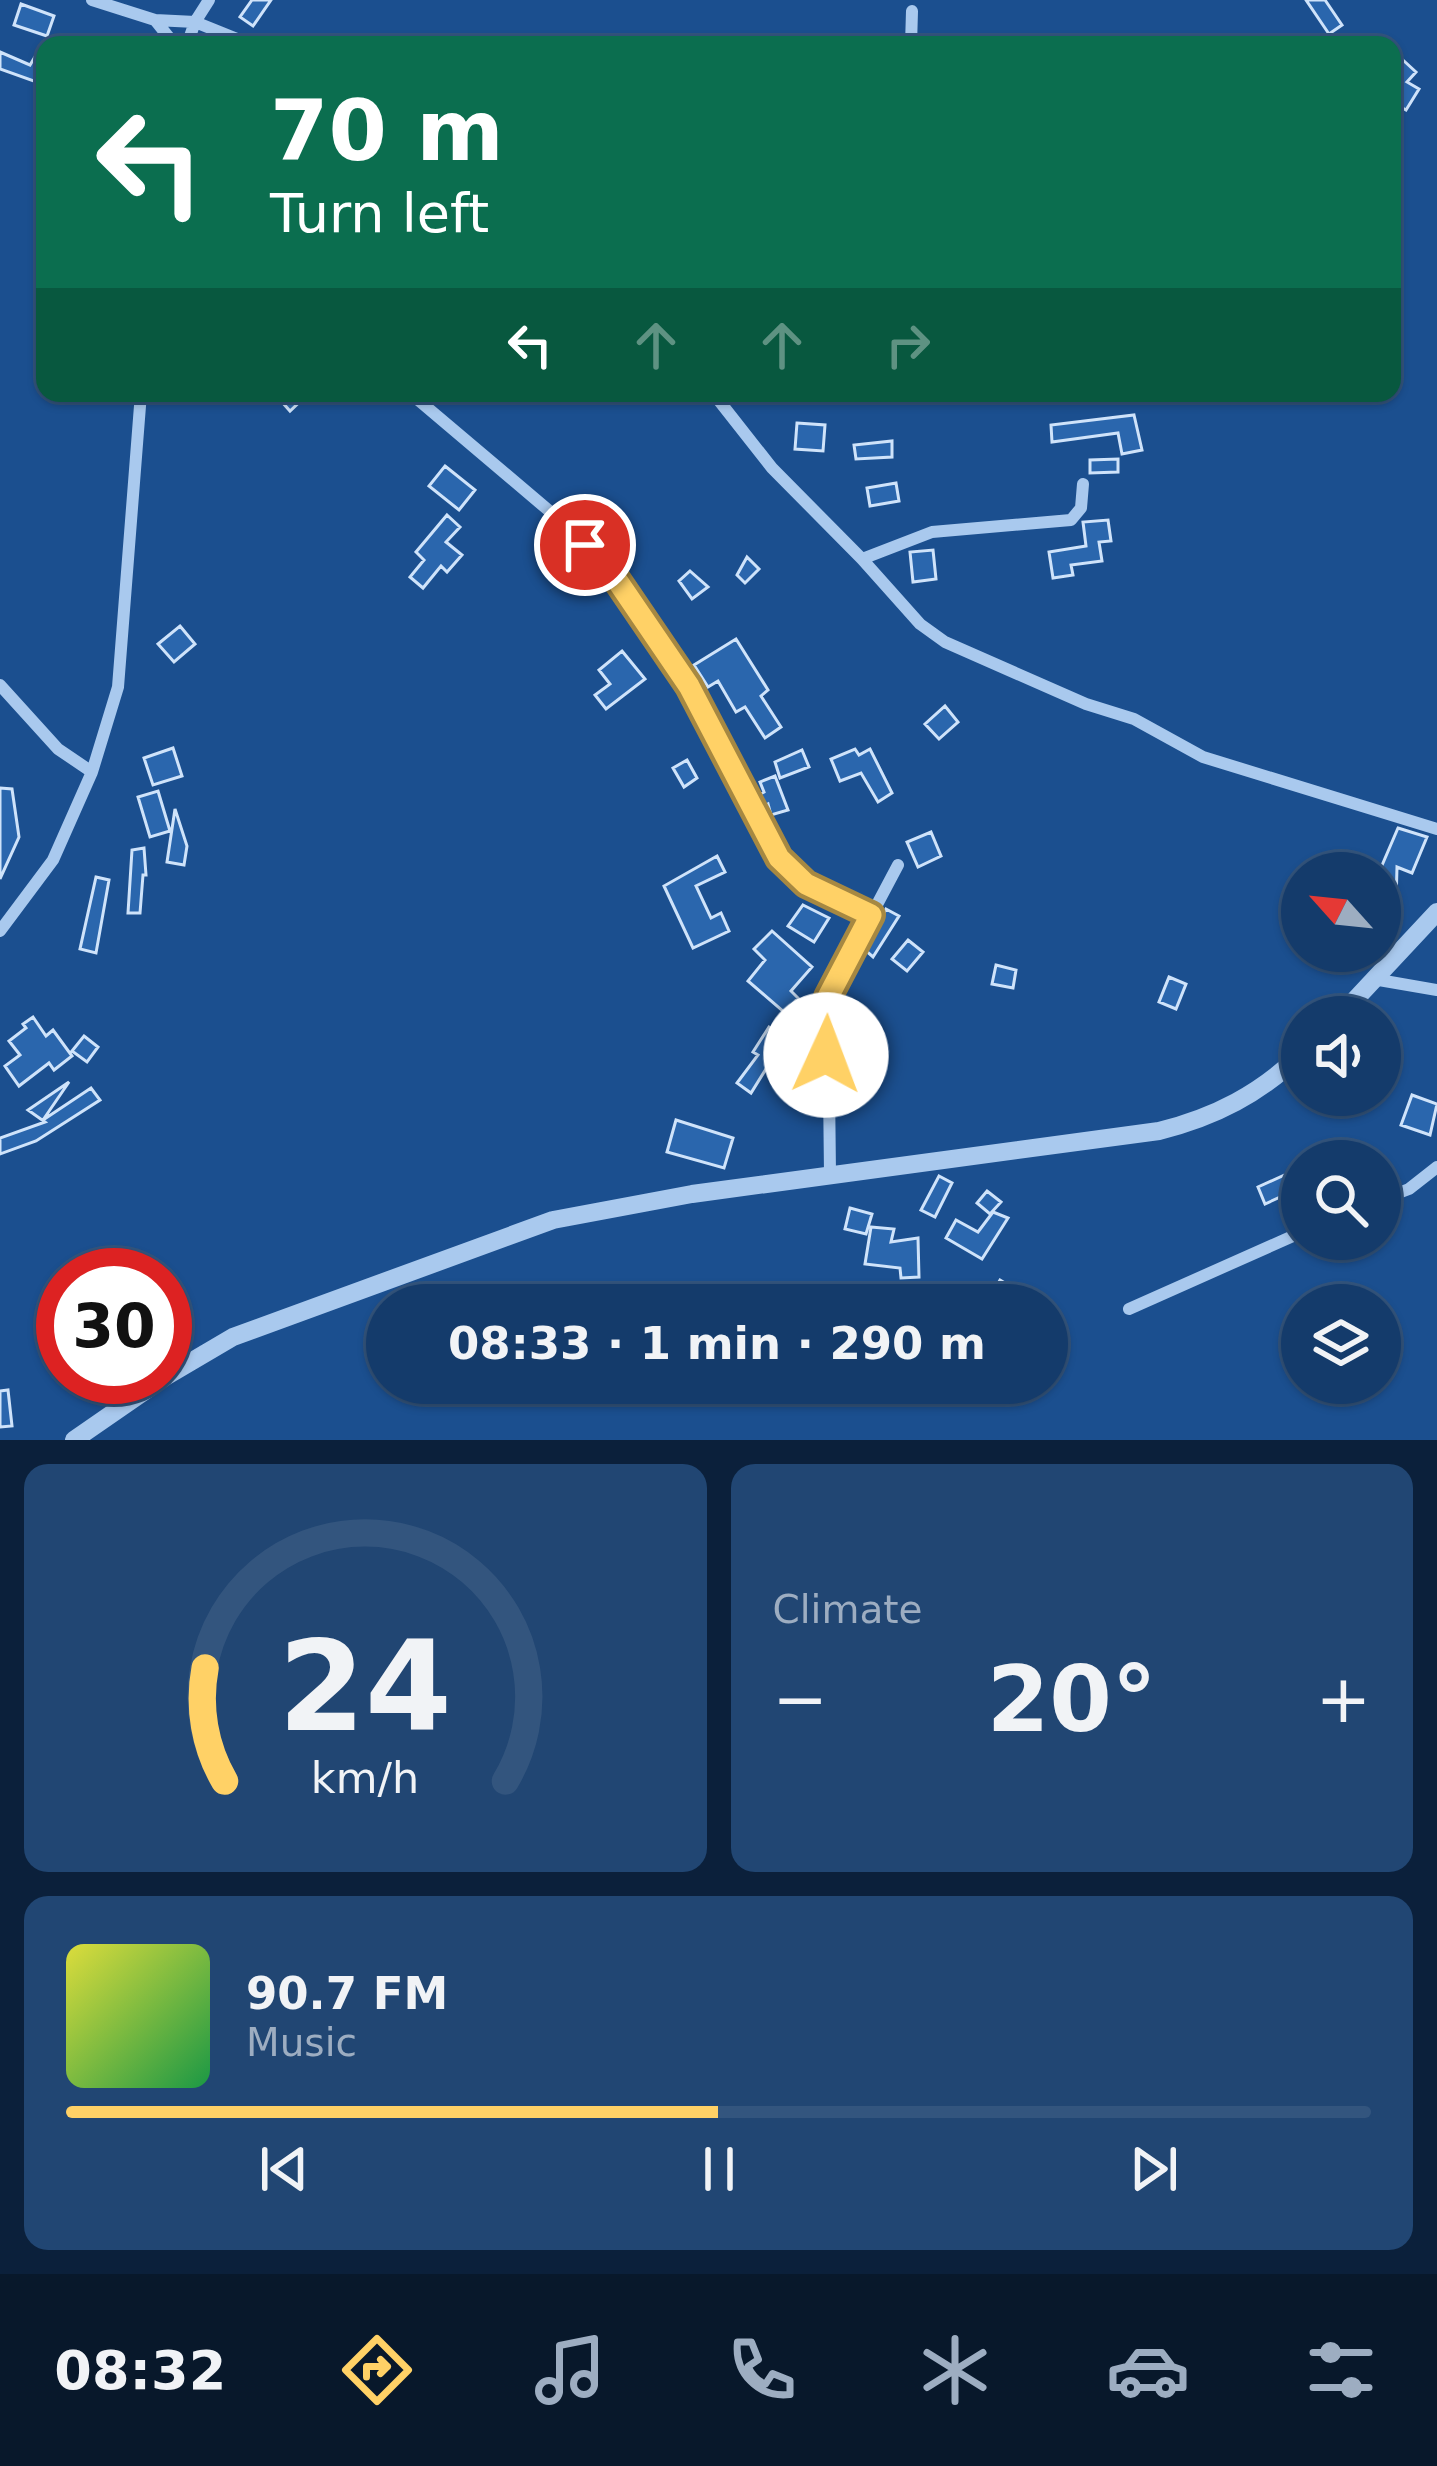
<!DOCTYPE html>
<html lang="en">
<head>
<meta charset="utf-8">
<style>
  body { margin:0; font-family:"DejaVu Sans",sans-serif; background:#214673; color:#f1f3f6; height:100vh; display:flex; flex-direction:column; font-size:45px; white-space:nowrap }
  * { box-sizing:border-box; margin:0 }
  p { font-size:39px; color:#9dadc1 }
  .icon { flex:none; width:66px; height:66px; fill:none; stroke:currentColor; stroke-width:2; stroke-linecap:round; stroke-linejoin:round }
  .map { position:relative; height:1440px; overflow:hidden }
  .panel { display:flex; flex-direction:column; gap:24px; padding:24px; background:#0b203b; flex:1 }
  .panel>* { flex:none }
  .guide { position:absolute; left:36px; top:36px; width:1365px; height:366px; border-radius:24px; box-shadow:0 3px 9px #0004,0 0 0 3px #33557e; background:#0b6e4f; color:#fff; overflow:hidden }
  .needle { width:78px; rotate:297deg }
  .controls { position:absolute; left:1281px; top:852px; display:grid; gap:24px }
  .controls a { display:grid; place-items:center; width:120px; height:120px; border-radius:50%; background:#143b6b; box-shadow:0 3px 9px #0004,0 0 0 3px #33557e; font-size:60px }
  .speed { position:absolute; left:36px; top:1248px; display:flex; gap:24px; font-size:60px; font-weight:700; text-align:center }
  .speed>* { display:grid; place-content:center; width:156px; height:156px; border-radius:50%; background:#143b6b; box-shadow:0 3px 9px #0004,0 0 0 3px #33557e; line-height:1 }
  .speed .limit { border:18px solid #d22; background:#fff; color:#111 }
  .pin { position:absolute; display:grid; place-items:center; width:102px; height:102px; color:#fff; margin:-51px; border:6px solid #fff; border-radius:50%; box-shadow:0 3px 12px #0007 }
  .me { position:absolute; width:132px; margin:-66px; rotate:2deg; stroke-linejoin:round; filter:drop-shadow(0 0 9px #0008) }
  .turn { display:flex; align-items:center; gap:42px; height:252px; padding:0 36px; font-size:54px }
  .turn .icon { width:156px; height:156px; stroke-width:2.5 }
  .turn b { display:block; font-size:84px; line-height:102px }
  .lanes { display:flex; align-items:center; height:114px; padding:0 36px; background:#0003; justify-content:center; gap:60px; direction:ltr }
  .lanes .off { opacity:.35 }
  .big { font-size:90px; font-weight:800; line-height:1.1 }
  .panel .widget { flex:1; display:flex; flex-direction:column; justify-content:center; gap:18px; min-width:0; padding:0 42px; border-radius:24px; background:#214673 }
  .panel .dial { align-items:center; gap:0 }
  .dial svg { height:312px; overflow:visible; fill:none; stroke:#33557e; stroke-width:7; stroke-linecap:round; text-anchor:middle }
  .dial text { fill:#f1f3f6; stroke:none }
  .song { display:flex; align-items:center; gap:36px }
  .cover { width:144px; height:144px; border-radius:18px; background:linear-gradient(135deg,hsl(60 70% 55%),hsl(140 70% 35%)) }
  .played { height:12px; border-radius:6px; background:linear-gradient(90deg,#ffd166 50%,#33557e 50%) }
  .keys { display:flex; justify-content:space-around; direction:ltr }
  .heat { display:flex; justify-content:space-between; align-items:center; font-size:66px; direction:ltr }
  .panel .tiles { flex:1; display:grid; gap:24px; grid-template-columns:1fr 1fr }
  .widget:last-child { grid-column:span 2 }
  .trip { position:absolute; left:366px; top:1284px; width:702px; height:120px; border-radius:60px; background:#143b6b; box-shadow:0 3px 9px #0004,0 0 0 3px #33557e; font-weight:800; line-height:120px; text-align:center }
  .dock { display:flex; height:192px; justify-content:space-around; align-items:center; background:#08182b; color:#9dadc1 }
  .dock .icon { width:84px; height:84px }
  .dock .active { color:#ffd166 }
  .dock b { font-size:54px; color:#f1f3f6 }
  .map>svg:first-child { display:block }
  .building { fill:#2a66ad; stroke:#cfe3fa; stroke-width:3 }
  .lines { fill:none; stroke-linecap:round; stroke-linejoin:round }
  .minor { stroke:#a9c9ee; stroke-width:12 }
  .tertiary { stroke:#a9c9ee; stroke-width:18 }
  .route-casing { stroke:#a68842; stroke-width:30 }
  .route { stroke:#ffd166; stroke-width:21 }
</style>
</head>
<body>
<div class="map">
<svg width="1437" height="1440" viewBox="0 0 1437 1440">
  <rect width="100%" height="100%" fill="#1b4f8f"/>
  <path class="building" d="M252 0H271L253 26 240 17Z
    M1306 0H1325L1342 25 1329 34Z
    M21 4 54 16 47 36 14 25Z
    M45 40 42 84 0 69V52L30 65Z
    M1392 50 1416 72 1407 82 1419 89 1406 110 1392 102Z
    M274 393H309L290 411Z
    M1134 415 1142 450 1122 454 1118 433 1052 442 1051 425Z
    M797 423 825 425 823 451 795 449Z
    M892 441V457L856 459 854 445Z
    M1118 459V472L1090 473V460Z
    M445 466 475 490 459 510 429 486Z
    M896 483 899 501 870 506 867 488Z
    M447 515 460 527 446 542 462 555 447 572 441 566 423 588 410 577 424 560 416 552Z
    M1108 520 1111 541 1099 542 1102 561 1071 565 1073 575 1053 578 1049 552 1086 546 1083 522Z
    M933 550 936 579 913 582 910 552Z
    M747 557 759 569 745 583 737 575Z
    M690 571 708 587 692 599 679 581Z
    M180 626 195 644 174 662 158 644Z
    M736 639 768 690 761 696 781 727 765 738 745 707 736 712 718 681 708 687 694 665Z
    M622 651 645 679 606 709 595 695 610 684 599 670Z
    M945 706 958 722 939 739 925 724Z
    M173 748 182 776 153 785 144 758Z
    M855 749 859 755 870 749 892 793 878 802 861 773 840 781 831 759Z
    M802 750 809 767 780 778 775 762Z
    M687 760 697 778 684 787 673 768Z
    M775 776 788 810 771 815 768 804 764 806 758 795 764 792 760 782Z
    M0 788 12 789 19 837 0 879Z
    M158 791 170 831 150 837 138 797Z
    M175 809 187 846 184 865 167 862Z
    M1398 828 1427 837 1412 873 1397 867 1396 903 1380 902V870Z
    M931 832 941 856 918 867 907 842Z
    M144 848 146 875H143L140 913H128L132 850Z
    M717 856 725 872 696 886 711 918 721 913 729 931 693 948 664 886Z
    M96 877 109 880 96 953 80 949Z
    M803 905 829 918 814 942 788 926Z
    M886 909 899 916 873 957 865 950Z
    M772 931 812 967 791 991 798 998 785 1013 748 981 765 960 754 949Z
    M908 940 923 952 907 971 892 959Z
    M996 965 1016 970 1013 988 992 984Z
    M1169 977 1186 984 1176 1009 1159 1002Z
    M33 1017 46 1036 53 1030 72 1056 54 1070 49 1063 19 1086 5 1066 20 1055 9 1041 26 1028 23 1024Z
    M769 1027 786 1037 751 1093 737 1083 758 1055 753 1052Z
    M84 1036 98 1047 87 1062 72 1051Z
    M804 1049 818 1057V1062L800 1088 785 1077Z
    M69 1082 43 1120 91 1088 100 1100 36 1141 0 1154V1138L45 1122 28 1110Z
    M1315 1095H1360L1351 1113Z
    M1412 1095 1437 1104 1430 1135 1401 1125Z
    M676 1120 733 1138 724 1168 667 1152Z
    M1302 1167V1187L1265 1204 1258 1187Z
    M939 1176 952 1183 935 1217 921 1210Z
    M987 1191 1001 1202 990 1214 977 1203Z
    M850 1208 872 1214 866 1234 845 1229Z
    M993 1212 1008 1218 982 1259 946 1238 956 1220 978 1232Z
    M871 1227 894 1229 891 1242 918 1238 919 1277 901 1278 900 1268 865 1264Z
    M1000 1280 1018 1291 1010 1305H985Z
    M8 1390 12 1426 0 1427V1391Z"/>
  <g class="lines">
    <path class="minor" d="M92 0 155 20 195 22 252 45
      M155 20 175 45
      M187 45 195 22 209 0
      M911 45 912 11
      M410 393 560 520 610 570 689 686 779 858 807 884 871 915
      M713 393 772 468 862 559 920 624 945 642 1086 704 1134 719 1203 757 1437 829
      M862 559 932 532 1071 520 1081 508 1083 484
      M0 685 58 749 92 772
      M0 931 53 860 92 772 118 687 141 393
      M1373 979 1437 990
      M830 1174 828 997 898 865
      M1380 1200 1409 1189 1437 1167
      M1129 1309 1302 1232"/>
    <path class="tertiary" d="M1339 1017 1437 912
      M165 1377 233 1337 553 1220 692 1194 1159 1131C1215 1117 1260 1094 1302 1053
      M74 1440 165 1377"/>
  </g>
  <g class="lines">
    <g class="route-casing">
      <path id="route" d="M585 545 610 570 689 686 779 858 806 884 871 915 828 997 826 1055"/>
    </g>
    <use href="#route" class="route"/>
  </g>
</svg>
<div class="controls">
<a><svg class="needle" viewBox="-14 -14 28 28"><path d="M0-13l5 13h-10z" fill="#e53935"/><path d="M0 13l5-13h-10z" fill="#9dadc1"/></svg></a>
<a><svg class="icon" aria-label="sound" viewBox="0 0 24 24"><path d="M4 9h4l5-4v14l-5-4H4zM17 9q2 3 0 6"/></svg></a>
<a><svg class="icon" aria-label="search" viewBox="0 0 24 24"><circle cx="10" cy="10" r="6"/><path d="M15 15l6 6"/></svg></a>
<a><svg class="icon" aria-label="layers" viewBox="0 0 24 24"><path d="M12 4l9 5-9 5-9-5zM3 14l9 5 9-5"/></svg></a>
</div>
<div class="speed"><div class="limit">30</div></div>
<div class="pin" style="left:585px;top:545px;background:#d93025"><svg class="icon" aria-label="arrive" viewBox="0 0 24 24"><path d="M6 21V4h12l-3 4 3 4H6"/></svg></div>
<svg class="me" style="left:826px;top:1055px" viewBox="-20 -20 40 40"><circle r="19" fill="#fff"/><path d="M0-13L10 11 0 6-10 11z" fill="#ffd166"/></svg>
<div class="trip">08:33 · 1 min · 290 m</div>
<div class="guide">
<div class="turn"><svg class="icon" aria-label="left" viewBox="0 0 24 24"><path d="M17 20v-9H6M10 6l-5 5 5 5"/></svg><div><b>70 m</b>Turn left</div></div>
<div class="lanes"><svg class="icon" aria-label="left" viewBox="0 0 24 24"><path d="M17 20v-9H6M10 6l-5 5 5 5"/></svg><svg class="icon off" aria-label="ahead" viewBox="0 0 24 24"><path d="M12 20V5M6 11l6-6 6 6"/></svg><svg class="icon off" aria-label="ahead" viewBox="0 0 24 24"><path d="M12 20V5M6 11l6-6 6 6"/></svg><svg class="icon off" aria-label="right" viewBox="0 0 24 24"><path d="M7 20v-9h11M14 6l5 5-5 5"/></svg></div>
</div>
</div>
<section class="panel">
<div class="tiles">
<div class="widget dial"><svg viewBox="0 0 100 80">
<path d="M14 69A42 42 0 1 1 86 69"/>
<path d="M14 69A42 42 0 0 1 9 40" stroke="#ffd166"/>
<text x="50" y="56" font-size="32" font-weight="700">24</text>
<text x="50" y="72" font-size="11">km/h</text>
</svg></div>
<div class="widget"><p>Climate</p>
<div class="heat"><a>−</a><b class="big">20°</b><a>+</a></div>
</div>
<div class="widget">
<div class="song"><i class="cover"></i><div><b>90.7 FM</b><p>Music</p></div></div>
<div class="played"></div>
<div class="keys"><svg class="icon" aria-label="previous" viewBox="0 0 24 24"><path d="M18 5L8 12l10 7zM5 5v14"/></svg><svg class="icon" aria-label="pause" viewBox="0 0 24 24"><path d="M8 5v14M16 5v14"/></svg><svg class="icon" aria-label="next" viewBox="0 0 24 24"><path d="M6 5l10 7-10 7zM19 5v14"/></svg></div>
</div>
</div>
</section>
<nav class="dock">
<b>08:32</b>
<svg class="icon active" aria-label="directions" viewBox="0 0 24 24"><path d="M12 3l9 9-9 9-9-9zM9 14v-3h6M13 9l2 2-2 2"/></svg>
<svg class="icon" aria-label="music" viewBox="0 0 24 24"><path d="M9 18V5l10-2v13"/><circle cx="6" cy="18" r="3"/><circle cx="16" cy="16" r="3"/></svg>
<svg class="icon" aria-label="phone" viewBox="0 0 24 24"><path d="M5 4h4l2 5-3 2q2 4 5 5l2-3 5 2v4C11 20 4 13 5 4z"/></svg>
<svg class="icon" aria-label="climate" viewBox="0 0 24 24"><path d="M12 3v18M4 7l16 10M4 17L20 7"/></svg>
<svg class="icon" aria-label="car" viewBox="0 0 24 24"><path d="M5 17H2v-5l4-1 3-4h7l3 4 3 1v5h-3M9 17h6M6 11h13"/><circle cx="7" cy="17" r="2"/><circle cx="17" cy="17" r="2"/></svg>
<svg class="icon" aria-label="filters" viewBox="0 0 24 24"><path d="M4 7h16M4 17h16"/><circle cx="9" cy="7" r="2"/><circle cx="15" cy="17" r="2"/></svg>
</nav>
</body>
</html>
